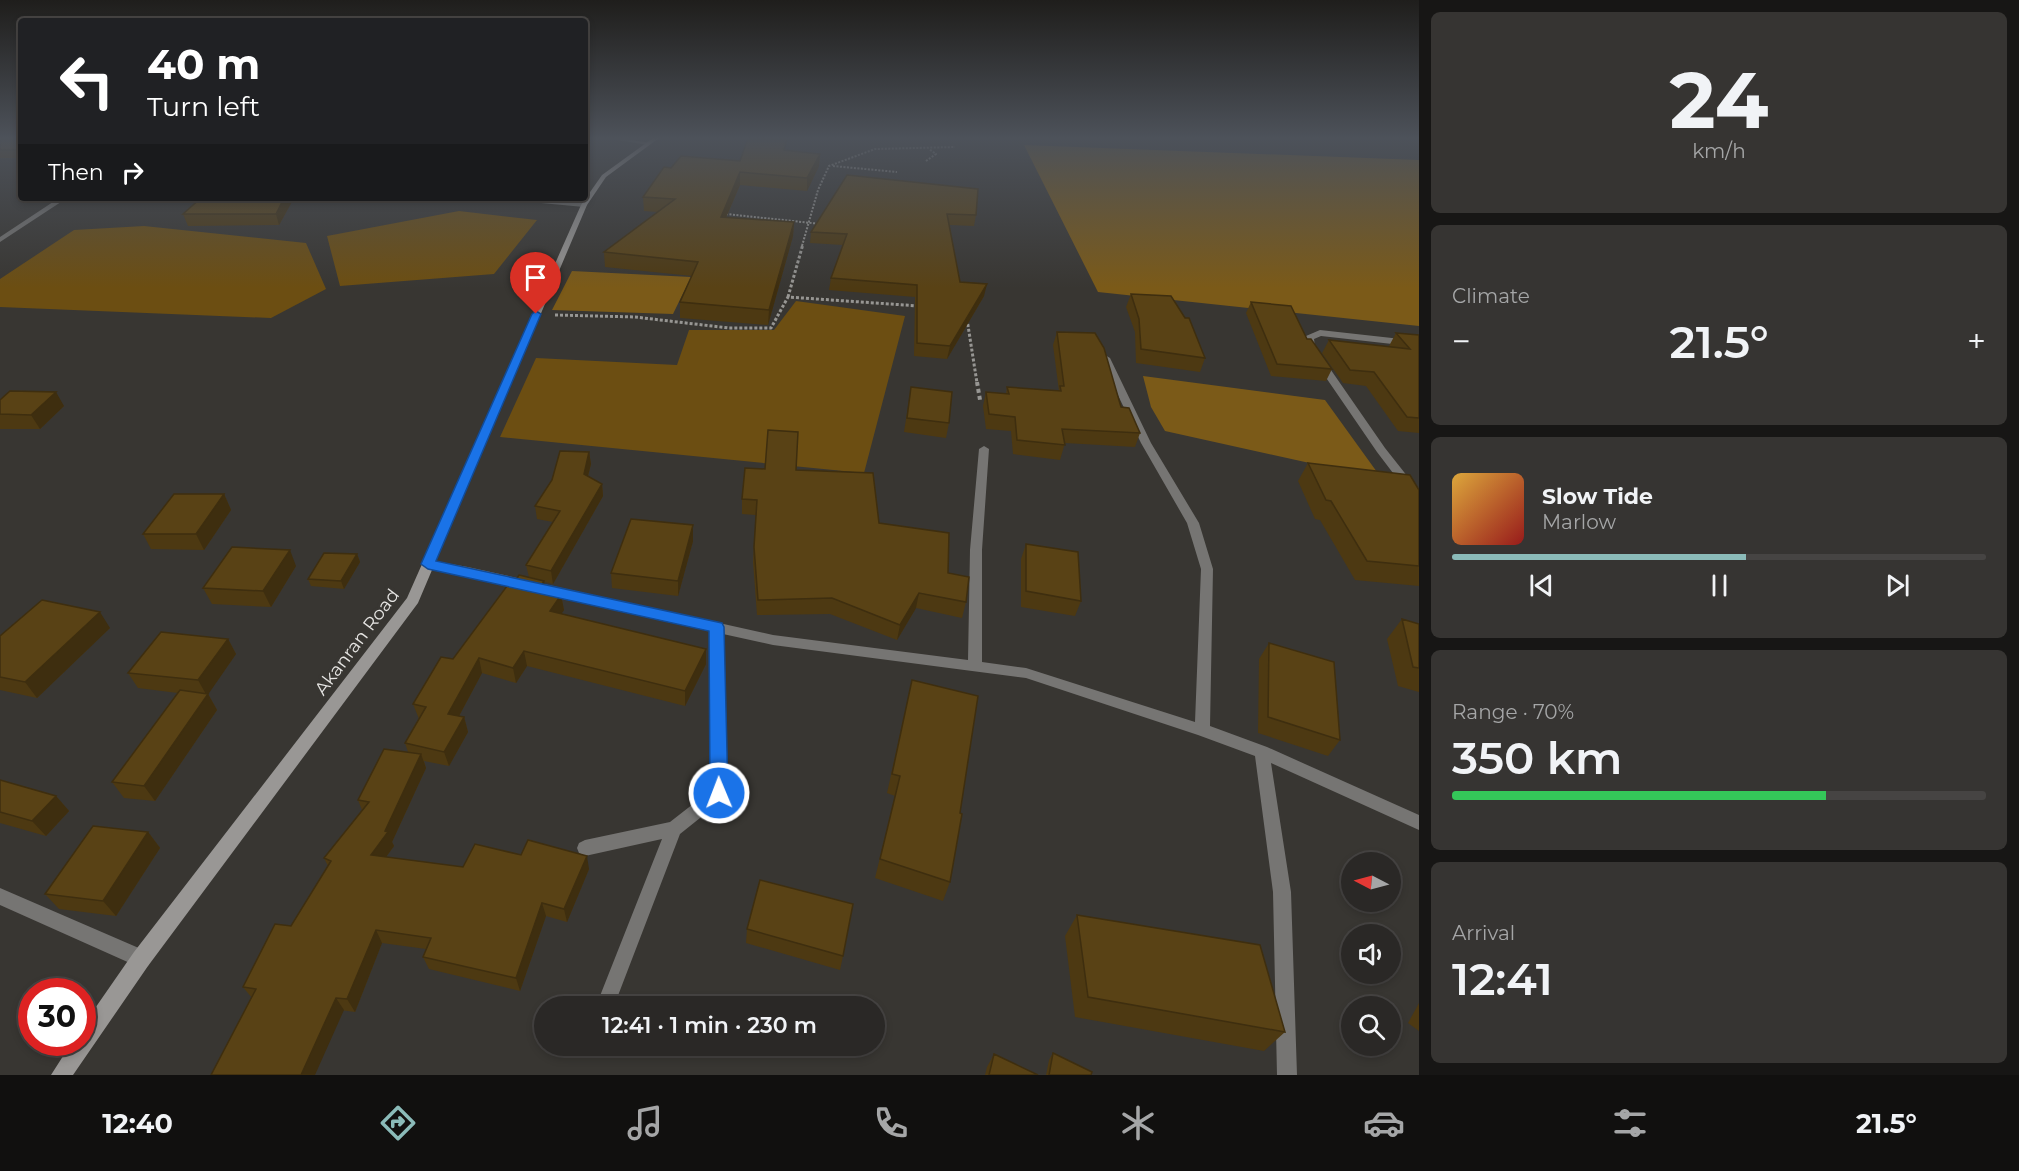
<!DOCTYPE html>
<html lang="en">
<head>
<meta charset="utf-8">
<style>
  body { margin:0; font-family:Montserrat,sans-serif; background:#363432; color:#f1f3f6; height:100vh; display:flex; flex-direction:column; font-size:22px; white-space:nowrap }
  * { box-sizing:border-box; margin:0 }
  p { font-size:20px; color:#a5a6a7 }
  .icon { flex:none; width:33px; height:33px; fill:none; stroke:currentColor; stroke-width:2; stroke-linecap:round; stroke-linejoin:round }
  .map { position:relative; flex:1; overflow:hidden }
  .details { display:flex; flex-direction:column; gap:12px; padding:12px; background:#171615; width:600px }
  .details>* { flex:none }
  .hud { position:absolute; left:18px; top:18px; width:570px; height:183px; border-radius:6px; box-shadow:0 3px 9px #0003,0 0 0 2px #464443; background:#202124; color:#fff; overflow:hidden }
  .needle { width:39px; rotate:276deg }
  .controls { position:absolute; left:1341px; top:852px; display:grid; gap:12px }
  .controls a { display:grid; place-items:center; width:60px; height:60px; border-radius:50%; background:#2a2826; box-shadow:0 3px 9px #0003,0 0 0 2px #464443; font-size:30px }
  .speed { position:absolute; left:18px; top:978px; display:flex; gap:12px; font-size:30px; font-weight:700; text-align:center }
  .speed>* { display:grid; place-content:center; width:78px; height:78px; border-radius:50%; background:#2a2826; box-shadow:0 3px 9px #0003,0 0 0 2px #464443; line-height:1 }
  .speed .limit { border:9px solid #d22; background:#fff; color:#111 }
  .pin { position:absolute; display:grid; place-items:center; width:51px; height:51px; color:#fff; margin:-62px -26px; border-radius:50% 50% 50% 0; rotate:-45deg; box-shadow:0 0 6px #0007 }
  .pin .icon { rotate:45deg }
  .me { position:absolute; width:66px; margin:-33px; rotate:359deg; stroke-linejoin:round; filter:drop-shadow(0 0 4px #0008) }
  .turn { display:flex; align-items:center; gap:21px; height:126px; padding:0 30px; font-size:27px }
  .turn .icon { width:78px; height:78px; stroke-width:2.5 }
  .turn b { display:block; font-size:42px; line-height:51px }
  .then { display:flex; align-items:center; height:57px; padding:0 30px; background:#0003; gap:12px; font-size:22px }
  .big { font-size:45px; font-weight:600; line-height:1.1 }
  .details .widget { flex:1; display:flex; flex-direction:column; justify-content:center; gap:9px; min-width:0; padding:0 21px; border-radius:9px; background:#363432 }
  .details .dial { align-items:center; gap:0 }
  .dial b { font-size:78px; line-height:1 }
  .song { display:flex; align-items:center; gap:18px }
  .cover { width:72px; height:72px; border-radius:9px; background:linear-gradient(135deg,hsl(40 70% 55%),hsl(0 70% 35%)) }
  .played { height:6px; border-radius:3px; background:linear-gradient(90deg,#8bbbb9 55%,#464443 55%) }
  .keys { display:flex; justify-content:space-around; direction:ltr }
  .heat { display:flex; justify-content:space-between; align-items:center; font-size:33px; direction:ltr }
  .charge { height:9px; border-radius:4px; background:linear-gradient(90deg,#34c759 70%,#464443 0) }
  .trip { position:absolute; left:534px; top:996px; width:351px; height:60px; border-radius:30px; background:#2a2826; box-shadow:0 3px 9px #0003,0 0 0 2px #464443; font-weight:600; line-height:60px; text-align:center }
  .menu { display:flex; height:96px; justify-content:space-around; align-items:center; background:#11100f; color:#a5a6a7 }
  .menu .icon { width:42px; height:42px }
  .menu .selected { color:#8bbbb9 }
  .menu b { font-size:27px; color:#f1f3f6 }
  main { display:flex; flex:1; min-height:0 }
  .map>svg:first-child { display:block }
  .green { fill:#6c4e12 }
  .forest { fill:#7b5a18 }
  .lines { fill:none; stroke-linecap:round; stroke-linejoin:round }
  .path-far2 { stroke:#979693; stroke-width:2; stroke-dasharray:2 1.5; stroke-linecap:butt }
  .path-far1 { stroke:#979693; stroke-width:3; stroke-dasharray:3 2; stroke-linecap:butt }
  .path { stroke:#979693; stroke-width:4; stroke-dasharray:4 3; stroke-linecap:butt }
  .street { fill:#767573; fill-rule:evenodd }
  .secondary { fill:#999795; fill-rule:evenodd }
  .wall { fill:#4d3912 }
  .shaded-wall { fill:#3e2e0f }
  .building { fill:#594215; stroke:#3e2e0f; stroke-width:1.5 }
  .route { fill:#1a73e8; stroke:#114b97; stroke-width:1.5 }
  .labels { text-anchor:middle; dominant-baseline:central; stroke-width:6; stroke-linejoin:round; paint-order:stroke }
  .street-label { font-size:18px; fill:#e6e5e3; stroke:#383632 }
</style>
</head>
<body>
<main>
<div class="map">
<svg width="1419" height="1075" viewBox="0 0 1419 1075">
  <rect width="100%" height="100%" fill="#383632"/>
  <path class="green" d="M459 211 537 220 494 274 340 286 327 236Z
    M144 226 306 243 326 289 271 318 0 307V279L74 230Z
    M796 301 905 316 864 473 500 437 536 358 677 365 689 330H774Z"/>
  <path class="forest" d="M1024 145 1419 160V326L1098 292Z
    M572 271 691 277 673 314 552 310Z
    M1143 376 1325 400 1382 479 1165 431 1151 407Z"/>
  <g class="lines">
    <path class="path-far2" d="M926 161 936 154 929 149
      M833 166 897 172
      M726 214 821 224
      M802 246 818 190 829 166 875 149 955 147"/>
    <path class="path-far1" d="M788 297 803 244
      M555 315 635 317 729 328H771L788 297 919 306
      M967 319 977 383"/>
    <path class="path" d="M977 382 980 400"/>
    <path class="street" d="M605 138H619L651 143 648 145Z
      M59 198H67L0 242V237Z
      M299 198H308L305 200Z
      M506 198H531L584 203 587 205 584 207 509 200Z
      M1320 330 1419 341V347L1321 336 1314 339 1315 347 1385 448 1419 491V503L1415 502 1377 452 1305 347 1306 336Z
      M1105 355 1110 358 1151 443 1199 523 1213 569 1210 726 1267 747 1419 815V830L1271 763 1291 892 1297 1075H1277L1273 892 1255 756 1198 735 1026 678 773 645 723 634 727 793 725 798 680 834 614 1006H596L662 839 585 856 579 853 577 848 579 843 585 840 670 822 711 790 709 630 468 575 428 568 422 564 424 561 428 560 468 567 773 635 968 660 970 550 979 449 984 446 989 449 982 550V662L1026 668 1195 722 1201 569 1187 523 1141 443 1100 358Z
      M0 888 148 952 150 959 148 966 141 968 0 905Z"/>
    <path class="secondary" d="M653 138H659L606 177 587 205 418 603 148 966 73 1075H51L72 1042H82V1027L134 952 407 598 581 205 602 175Z"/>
  </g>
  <path class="wall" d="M0 138H21V158H0Z
    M786 151 820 154 819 166 807 191 740 185 726 218 794 222 793 236 768 325 680 318V302L692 276 605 267 604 252 658 212 644 211 643 197 671 168 740 161Z
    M847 175 976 215 974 226 949 225 960 282 984 296 947 359 914 356 915 297 829 290 831 278 843 245 810 243 811 232Z
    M294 198 279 225 188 226 183 214Z
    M1131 294 1205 358 1200 372 1136 363 1135 332 1126 307Z
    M1251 302 1307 339 1332 369 1326 381 1271 376 1246 313Z
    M1057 332 1121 407 1140 433 1135 447 1065 443 1060 460 1013 454 1011 431 986 429 983 406 986 392 1006 394 1007 387 1059 391 1053 345Z
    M1396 333 1419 335V433L1398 431 1366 386 1343 383 1322 353 1329 340 1390 347 1389 346Z
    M911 387 949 423 946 438 904 432Z
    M0 400 64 406 40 429H0Z
    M589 452 591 464 588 476 602 484 603 496 553 584 545 582 546 591 561 595 564 610 561 614 706 649V664L685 706 527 666 516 683 482 673 459 716 464 717 468 732 449 766 424 761 426 768 392 842 394 846 386 857 463 867 521 855 589 869 567 922 546 916 520 991 429 969 423 957 426 949 382 943 355 1012 252 998 243 987 291 926 328 866 324 858 362 810 358 800 408 752 405 743 419 719 413 704 453 659 514 583 529 577 526 565 553 522 537 519 535 506Z
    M1308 463 1419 490V586L1355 580 1320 520 1315 519 1298 481Z
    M796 470 879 523 948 573 966 602 962 618 916 608 897 640 830 614 757 615 753 562 756 515 742 514V499Z
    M224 494 231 510 204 550 151 549 143 534Z
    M693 525V541L678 596 612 588 611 573Z
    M1026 544 1081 601 1075 616 1021 607V559Z
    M357 554 360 562 344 589 311 586 308 579Z
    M296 566 271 607 212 604 203 588Z
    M1402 619 1419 624V692L1398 686 1387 639Z
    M110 628 37 698 0 690V636Z
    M228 639 236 654 208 694 217 710 155 801 124 798 112 782 178 693 138 688 128 673Z
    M1269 643 1340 740 1328 756 1258 733 1259 659Z
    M912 680 950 882 943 901 875 878 895 796 887 793Z
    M0 780 56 796 69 811 46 836 0 823Z
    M148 832 160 848 116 916 59 909 45 894Z
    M1077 915 1285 1032 1264 1051 1075 1017 1065 936Z
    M747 929 843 956 840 970 746 943Z
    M1419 1003V1031L1408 1023Z
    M1053 1053 1091 1075H1046L1049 1060Z
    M994 1054 1038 1075H985L987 1067Z"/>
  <path class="shaded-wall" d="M820 154 819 166 807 191V178Z
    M740 172V185L720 231 721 217Z
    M284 198H294L279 225 276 214Z
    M794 222 793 236 768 325 769 310Z
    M987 284 984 296 947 359 950 346Z
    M56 392 64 406 40 429 31 415Z
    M589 452 591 464 585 487 584 474Z
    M602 484 603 496 553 584 551 571Z
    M224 494 231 510 204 550 196 534Z
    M693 525V541L678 596V581Z
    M290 550 296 566 271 607 263 591Z
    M357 554 360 562 344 589 341 581Z
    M544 581 547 595 539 589Z
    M919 593 916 608 897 640 900 625Z
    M561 595 564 610 553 626 550 611Z
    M100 612 110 628 37 698 25 682Z
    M228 639 236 654 207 696 198 680Z
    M706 649V664L685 706V691Z
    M524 651 527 666 516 683 513 668Z
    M479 658 482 673 452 729 448 714Z
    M208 694 217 710 155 801 144 786Z
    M464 717 468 732 449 766 444 752Z
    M421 754 426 768 392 842 394 846 378 868 371 855 385 831Z
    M56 796 69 811 46 836 32 821Z
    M148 832 160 848 116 916 103 901Z
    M587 856 589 869 567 922 564 909Z
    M542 903 546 916 520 991 516 978Z
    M376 930 382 943 355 1012 347 999Z
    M336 998 344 1010 315 1075H301Z"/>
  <path class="building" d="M0 138H21V150H0Z
    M748 138 787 139 784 150 820 154 807 178 740 172 721 217 794 222 769 310 680 302 698 262 604 252 675 199 643 197 664 167 671 168 681 156 740 161Z
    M847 175 978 189 976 215 947 214 960 282 987 284 950 346 917 343V285L831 278 847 234 811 232Z
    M201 198H284L276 214H183Z
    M1131 294 1171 296 1185 318H1189L1205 358 1141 349 1139 319Z
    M1251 302 1291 306 1307 339H1311L1332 369 1277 364Z
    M1057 332 1095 333 1104 348 1121 407 1129 408 1140 433 1062 429 1065 445 1017 440 1015 417 989 414 986 392 1009 394 1007 387 1061 391 1060 386H1064Z
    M1396 333 1419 335V418L1407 417 1374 372 1350 370 1329 340 1410 349Z
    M911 387 952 392 949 423 907 418Z
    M10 391 56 392 31 415 0 414V400Z
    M768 430 798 432 796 470 873 473 879 523 949 533 948 573 969 577 966 602 919 593 900 625 832 598 758 600 754 547 757 500 742 499 745 468 765 469Z
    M560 451 589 452 584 474 602 484 551 571 526 565 560 511 535 506 552 480Z
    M1308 463 1410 475 1419 490V566L1367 561 1331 501 1326 500Z
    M174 494H224L196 534H143Z
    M631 519 693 525 678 581 611 573Z
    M1026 544 1078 552 1081 601 1026 591Z
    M232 547 290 550 263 591 203 588Z
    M324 553 357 554 341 581 308 579Z
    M519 575 544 581 539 589 561 595 550 611 706 649 685 691 524 651 513 668 479 658 448 714 464 717 444 752 405 743 426 707 413 704 441 657 453 659 510 582 514 583Z
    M42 600 100 612 25 682 0 677V636Z
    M1402 619 1419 624V668L1413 667Z
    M161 632 228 639 198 680 128 673Z
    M1269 643 1334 662 1340 740 1268 717Z
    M912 680 978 696 960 813 962 814 950 882 880 859 900 776 892 774Z
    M180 690 208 694 144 786 112 782Z
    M384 749 421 754 385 831 388 832 371 855 463 867 475 844 521 855 528 840 587 856 564 909 542 903 516 978 423 957 431 938 376 930 347 999 336 998 301 1075H211L256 989 243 987 275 924 291 926 331 861 324 858 369 802 358 800Z
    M0 780 56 796 32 821 0 812Z
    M93 826 148 832 103 901 45 894Z
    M760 880 853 904 843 956 747 929Z
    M1077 915 1260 945 1285 1032 1088 997Z
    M1053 1053 1092 1072 1091 1075H1049Z
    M994 1054 1038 1075H989Z"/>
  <linearGradient id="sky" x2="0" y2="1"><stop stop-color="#1f1e1c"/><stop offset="0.48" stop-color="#4d525a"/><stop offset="1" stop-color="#4d525a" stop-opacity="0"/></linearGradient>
  <rect width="1419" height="288" fill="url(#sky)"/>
  <path class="route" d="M536 311 541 314 436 561 722 623 724 627 728 793 726 799 719 801 713 799 710 793 709 631 428 569 421 564 532 314Z"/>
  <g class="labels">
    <g class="street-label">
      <text transform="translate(357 642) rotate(-53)">Akanran Road</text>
    </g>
  </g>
</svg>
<div class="controls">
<a><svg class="needle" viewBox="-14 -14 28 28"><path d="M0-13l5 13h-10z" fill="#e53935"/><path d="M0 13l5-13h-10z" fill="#a5a6a7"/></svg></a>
<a><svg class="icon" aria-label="sound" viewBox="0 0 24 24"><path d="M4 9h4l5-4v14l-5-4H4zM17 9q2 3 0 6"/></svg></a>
<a><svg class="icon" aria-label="search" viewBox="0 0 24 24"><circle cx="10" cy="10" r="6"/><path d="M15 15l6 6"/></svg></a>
</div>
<div class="speed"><div class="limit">30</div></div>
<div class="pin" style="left:536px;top:314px;background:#d93025"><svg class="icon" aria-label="arrive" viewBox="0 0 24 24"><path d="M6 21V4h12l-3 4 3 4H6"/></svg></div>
<svg class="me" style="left:719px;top:793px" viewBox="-20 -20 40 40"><circle r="17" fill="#1a73e8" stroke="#fff" stroke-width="3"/><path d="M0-11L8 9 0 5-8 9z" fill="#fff"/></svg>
<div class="trip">12:41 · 1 min · 230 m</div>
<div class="hud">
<div class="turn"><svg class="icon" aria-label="left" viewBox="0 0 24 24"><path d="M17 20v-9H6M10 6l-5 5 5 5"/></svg><div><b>40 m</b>Turn left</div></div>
<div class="then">Then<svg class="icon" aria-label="right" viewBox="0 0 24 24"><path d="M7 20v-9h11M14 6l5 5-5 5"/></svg></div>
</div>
</div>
<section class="details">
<div class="widget dial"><b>24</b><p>km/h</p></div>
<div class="widget"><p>Climate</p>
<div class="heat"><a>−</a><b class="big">21.5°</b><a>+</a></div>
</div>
<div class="widget">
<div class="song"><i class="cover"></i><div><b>Slow Tide</b><p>Marlow</p></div></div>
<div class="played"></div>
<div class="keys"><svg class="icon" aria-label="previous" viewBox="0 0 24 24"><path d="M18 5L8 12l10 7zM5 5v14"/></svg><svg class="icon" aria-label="pause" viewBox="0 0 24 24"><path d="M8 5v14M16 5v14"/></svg><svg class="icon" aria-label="next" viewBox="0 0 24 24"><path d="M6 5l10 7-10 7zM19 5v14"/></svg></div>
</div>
<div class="widget"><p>Range · 70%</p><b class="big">350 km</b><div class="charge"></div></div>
<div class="widget"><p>Arrival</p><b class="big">12:41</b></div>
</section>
</main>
<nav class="menu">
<b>12:40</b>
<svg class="icon selected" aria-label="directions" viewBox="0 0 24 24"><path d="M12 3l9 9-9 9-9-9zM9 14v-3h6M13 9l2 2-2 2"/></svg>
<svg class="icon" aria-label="music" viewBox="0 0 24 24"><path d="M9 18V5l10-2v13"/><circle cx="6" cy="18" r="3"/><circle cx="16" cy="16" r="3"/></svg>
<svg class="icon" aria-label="phone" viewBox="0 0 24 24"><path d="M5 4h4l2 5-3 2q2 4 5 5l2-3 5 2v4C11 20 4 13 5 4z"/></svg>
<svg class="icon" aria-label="climate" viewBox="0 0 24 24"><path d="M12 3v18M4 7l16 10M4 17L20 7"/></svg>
<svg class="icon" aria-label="car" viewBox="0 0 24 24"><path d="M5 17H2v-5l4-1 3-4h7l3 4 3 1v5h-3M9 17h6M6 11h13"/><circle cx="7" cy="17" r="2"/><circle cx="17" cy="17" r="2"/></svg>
<svg class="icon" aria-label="filters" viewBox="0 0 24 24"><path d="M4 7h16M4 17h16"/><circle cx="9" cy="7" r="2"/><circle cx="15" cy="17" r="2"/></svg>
<b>21.5°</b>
</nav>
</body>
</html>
